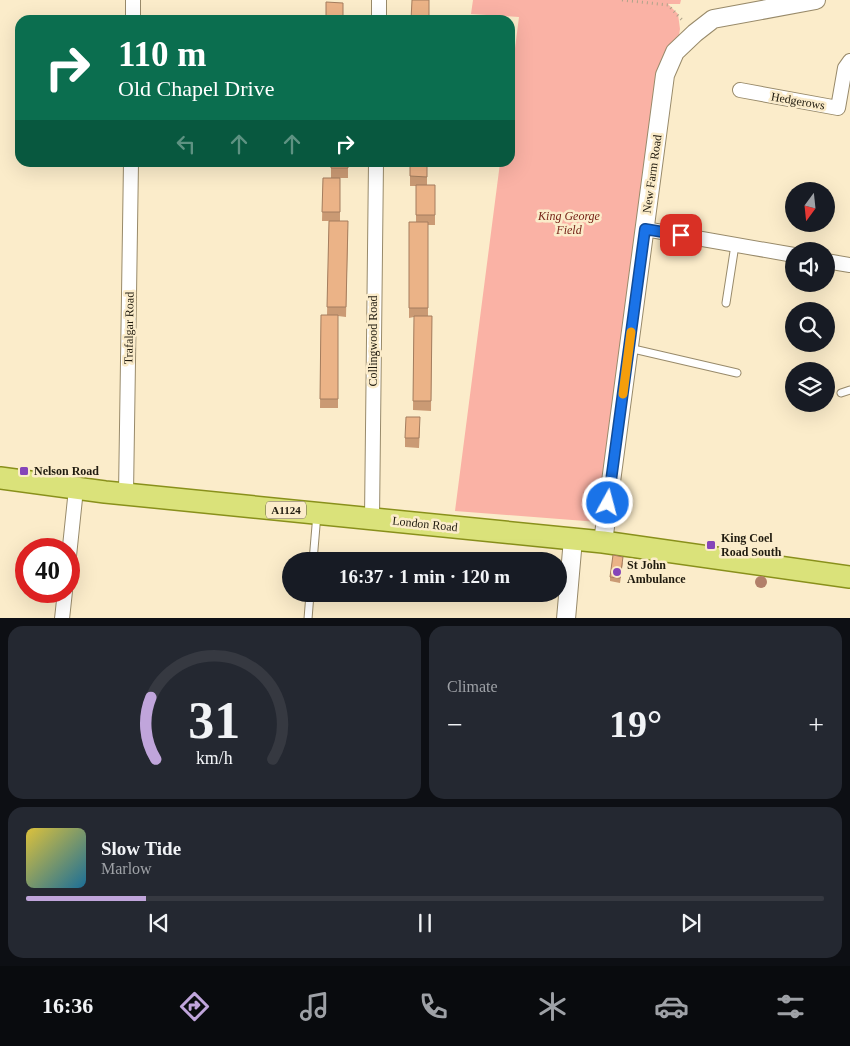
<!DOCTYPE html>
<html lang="en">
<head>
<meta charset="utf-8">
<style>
  body { margin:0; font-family:"Times New Roman",serif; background:#242831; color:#f1f3f6; height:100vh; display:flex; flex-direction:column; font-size:19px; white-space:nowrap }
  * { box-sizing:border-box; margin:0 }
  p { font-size:16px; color:#9ea1a6 }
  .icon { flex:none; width:28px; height:28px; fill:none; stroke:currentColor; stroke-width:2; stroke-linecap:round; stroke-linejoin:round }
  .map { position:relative; height:618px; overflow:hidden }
  .sheet { display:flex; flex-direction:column; gap:8px; padding:8px; background:#0d0f14; flex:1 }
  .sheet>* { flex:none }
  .hud { position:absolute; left:15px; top:15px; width:500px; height:152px; border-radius:15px; box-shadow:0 5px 20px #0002; background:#0b6e4f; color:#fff; overflow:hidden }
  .needle { width:32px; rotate:195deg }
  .fabs { position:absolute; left:785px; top:182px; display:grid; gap:10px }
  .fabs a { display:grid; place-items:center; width:50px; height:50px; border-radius:50%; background:#171b24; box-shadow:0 5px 20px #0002; font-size:25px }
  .speed { position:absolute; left:15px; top:538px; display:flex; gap:10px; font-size:25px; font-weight:700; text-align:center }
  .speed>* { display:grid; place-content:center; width:65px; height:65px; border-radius:50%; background:#171b24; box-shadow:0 5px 20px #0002; line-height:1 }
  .speed .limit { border:8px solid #d22; background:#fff; color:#111 }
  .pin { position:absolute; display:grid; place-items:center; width:42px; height:42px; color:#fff; margin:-21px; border-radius:10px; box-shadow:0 2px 8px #0006 }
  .me { position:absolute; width:55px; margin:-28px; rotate:7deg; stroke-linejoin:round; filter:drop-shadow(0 0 4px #0008) }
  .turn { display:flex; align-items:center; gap:18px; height:105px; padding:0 20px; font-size:22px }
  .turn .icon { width:65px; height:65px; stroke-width:2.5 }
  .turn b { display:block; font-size:35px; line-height:42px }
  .lanes { display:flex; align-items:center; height:48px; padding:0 20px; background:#0003; justify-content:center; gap:25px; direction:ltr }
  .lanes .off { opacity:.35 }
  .big { font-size:38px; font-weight:600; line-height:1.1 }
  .sheet .card { flex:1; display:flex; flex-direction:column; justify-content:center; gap:8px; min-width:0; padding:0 18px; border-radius:15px; background:#242831 }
  .sheet .dial { align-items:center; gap:0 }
  .dial svg { height:130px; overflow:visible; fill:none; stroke:#363941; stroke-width:7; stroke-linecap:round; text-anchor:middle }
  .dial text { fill:#f1f3f6; stroke:none }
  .song { display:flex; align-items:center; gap:15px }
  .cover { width:60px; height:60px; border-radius:8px; background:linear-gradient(135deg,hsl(50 70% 55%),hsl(200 70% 35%)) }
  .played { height:5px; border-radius:2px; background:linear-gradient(90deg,#c0a5db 15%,#363941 15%) }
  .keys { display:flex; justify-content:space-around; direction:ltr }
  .heat { display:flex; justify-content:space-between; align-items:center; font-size:28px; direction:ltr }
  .sheet .tiles { flex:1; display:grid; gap:8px; grid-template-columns:1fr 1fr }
  .card:last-child { grid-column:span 2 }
  .trip { position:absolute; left:282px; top:552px; width:285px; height:50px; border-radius:25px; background:#171b24; box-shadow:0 5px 20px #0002; font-weight:600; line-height:50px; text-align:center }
  .menu { display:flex; height:80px; justify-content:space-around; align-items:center; background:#090b0e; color:#9ea1a6 }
  .menu .icon { width:35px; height:35px }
  .menu .selected { color:#c0a5db }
  .menu b { font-size:22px; color:#f1f3f6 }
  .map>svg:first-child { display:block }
  .green { fill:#fab2a5 }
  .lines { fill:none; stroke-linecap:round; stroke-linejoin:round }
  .service-casing { stroke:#988a6a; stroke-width:9 }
  .minor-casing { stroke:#988a6a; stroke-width:16 }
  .tertiary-casing { stroke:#988a6a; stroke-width:20 }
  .primary-casing { stroke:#89901b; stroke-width:24 }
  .path { stroke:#afa389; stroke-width:3; stroke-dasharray:1 4; stroke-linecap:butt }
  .service { stroke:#fff; stroke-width:7 }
  .minor { stroke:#fff; stroke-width:14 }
  .tertiary { stroke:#fff; stroke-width:18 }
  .primary { stroke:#dae27a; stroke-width:21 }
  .tree { fill:#b27f69 }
  .wall { fill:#ca9a74 }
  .building { fill:#ebb387; stroke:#a47d5e }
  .route-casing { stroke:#114b97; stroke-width:12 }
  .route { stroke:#1a73e8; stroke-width:9 }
  .slow { stroke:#f59e0b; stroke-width:9 }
  .poi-dot { fill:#8545b9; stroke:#fbecca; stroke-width:2 }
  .labels { text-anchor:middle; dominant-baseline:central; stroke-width:5; stroke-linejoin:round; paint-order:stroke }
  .shield { fill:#fbecca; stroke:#625a47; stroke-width:1 }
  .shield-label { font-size:11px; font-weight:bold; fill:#201b0f }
  .street-label { font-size:12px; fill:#201b0f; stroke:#fbecca }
  .park-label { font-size:12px; font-style:italic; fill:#772519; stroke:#fbecca }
  .poi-label { font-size:12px; font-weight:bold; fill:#201b0f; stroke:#fbecca; text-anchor:start }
</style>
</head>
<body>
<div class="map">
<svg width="850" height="619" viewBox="0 0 850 619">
  <rect width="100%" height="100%" fill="#fbecca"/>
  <path class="green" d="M473 0H681L680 4H668L678 14 680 29 598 522 455 511 500 163 510 162V87L519 17 471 14Z"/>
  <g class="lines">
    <g class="service-casing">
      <path id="service" d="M726 303 735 245
        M629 348 737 373
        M841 393 850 390
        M313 561 317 514
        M308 619 310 594"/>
    </g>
    <g class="minor-casing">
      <path id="minor" d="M133 20V0
        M379 20V0
        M740 90 838 108 845 68 850 61
        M645 229 794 255
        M826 261 850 265
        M126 494 131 162
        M372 519 376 162
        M69 556 76 489
        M62 619 65 591"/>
    </g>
    <g class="tertiary-casing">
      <path id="tertiary" d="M603 542 665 75 675 52 695 33 713 19 816 0
        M566 619 573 539"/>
    </g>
    <g class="primary-casing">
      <path id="primary" d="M0 478 105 492 603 542 850 577"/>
    </g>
    <path class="path" d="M622 0 668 5 684 22"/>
    <use href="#service" class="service"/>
    <use href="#minor" class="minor"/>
    <use href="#tertiary" class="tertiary"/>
    <use href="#primary" class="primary"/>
  </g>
  <circle class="tree" cx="761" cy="582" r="6"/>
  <path class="wall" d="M331 162H348V178H331Z
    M410 162H427V185H435V225H428V316H432L431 411 413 410 414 317 409 318V222H416V186H410Z
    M323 178H340V221L348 230 346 317 338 316V408H320L321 315H327L329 221H322Z
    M420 427 419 448 405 447V438Z
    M623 562 620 583 610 581V577Z"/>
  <path class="building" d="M412 0H429V20H411Z
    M326 2 343 3V20H326Z
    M331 162H348V168H331Z
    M410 162H427V177L410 176Z
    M323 178H340V212H322Z
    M416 185H435V215H416Z
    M329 221H348L346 307H327Z
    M409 222H428V308H409Z
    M321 315H338V399H320Z
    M414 316H432L431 401H413Z
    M406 417H420L419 438H405Z
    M613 555 623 557 620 578 610 577Z"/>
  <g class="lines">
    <g class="route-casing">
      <path id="route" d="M608 503 645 229 681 235"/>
    </g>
    <use href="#route" class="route"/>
    <path class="slow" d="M623 394 631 332"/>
  </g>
  <g class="poi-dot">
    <rect x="19" y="466" width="10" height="10" rx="2.5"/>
    <rect x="706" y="540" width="10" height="10" rx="2.5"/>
    <circle cx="617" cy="572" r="5"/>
  </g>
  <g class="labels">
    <rect class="shield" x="266" y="501.5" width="40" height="17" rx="4"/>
    <g class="shield-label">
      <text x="286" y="510">A1124</text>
    </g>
    <g class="street-label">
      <text transform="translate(798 101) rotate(10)">Hedgerows</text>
      <text transform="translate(652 174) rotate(-82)">New Farm Road</text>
      <text transform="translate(129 328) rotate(-89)">Trafalgar Road</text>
      <text transform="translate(373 341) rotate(-90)">Collingwood Road</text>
      <text transform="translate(425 524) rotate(6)">London Road</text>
    </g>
    <g class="park-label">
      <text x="569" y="216">King George<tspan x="569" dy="14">Field</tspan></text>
    </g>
    <g class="poi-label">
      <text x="34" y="471">Nelson Road</text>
      <text x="721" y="538">King Coel<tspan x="721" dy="14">Road South</tspan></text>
      <text x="627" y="565">St John<tspan x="627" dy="14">Ambulance</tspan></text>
    </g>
  </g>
</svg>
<div class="fabs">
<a><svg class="needle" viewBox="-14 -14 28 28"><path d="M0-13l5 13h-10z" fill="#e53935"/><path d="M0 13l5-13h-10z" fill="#9ea1a6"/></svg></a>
<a><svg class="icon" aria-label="sound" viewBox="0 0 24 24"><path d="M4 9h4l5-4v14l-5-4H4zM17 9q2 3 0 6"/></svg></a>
<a><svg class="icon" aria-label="search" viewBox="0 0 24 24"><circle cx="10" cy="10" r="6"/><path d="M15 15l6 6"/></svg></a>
<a><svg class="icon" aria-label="layers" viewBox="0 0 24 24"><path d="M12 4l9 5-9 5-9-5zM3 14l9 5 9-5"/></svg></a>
</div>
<div class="speed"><div class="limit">40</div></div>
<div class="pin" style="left:681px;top:235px;background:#d93025"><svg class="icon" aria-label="arrive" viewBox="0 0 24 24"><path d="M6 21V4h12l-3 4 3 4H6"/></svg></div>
<svg class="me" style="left:608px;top:503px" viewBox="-20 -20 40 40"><circle r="17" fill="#1a73e8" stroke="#fff" stroke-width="3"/><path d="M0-11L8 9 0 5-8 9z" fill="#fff"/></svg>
<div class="trip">16:37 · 1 min · 120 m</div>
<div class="hud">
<div class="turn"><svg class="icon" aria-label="right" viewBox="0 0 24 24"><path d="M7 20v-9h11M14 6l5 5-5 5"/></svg><div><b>110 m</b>Old Chapel Drive</div></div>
<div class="lanes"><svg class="icon off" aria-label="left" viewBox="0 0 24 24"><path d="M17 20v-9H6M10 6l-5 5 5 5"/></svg><svg class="icon off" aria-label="ahead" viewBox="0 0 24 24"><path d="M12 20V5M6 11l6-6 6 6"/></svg><svg class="icon off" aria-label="ahead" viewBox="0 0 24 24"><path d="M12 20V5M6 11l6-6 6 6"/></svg><svg class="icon" aria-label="right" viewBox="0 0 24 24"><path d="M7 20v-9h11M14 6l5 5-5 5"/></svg></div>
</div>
</div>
<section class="sheet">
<div class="tiles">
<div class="card dial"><svg viewBox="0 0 100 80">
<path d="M14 69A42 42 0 1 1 86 69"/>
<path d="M14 69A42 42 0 0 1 11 31" stroke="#c0a5db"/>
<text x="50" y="56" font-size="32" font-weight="700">31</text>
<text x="50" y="72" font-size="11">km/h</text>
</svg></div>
<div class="card"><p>Climate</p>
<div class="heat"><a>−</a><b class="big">19°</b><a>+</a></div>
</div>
<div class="card">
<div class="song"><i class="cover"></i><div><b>Slow Tide</b><p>Marlow</p></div></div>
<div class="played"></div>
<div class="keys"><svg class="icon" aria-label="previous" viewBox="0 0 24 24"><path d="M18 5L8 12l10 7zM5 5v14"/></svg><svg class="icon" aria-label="pause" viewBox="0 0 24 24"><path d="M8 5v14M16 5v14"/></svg><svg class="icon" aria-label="next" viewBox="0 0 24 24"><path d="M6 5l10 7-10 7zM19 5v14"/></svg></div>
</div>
</div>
</section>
<nav class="menu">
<b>16:36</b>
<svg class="icon selected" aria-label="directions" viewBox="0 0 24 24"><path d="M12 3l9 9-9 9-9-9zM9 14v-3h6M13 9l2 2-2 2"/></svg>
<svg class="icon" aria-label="music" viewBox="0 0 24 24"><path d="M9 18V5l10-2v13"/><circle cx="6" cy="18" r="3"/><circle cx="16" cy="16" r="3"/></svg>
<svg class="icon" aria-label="phone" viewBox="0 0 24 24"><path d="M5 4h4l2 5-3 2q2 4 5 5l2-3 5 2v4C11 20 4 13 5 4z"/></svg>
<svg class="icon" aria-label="climate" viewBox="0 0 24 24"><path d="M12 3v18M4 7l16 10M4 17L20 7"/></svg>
<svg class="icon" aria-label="car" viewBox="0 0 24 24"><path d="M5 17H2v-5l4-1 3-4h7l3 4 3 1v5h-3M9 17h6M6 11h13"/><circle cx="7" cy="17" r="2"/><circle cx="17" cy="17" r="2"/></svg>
<svg class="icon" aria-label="filters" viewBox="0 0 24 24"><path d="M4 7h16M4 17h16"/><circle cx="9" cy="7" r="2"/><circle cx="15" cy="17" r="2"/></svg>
</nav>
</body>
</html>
